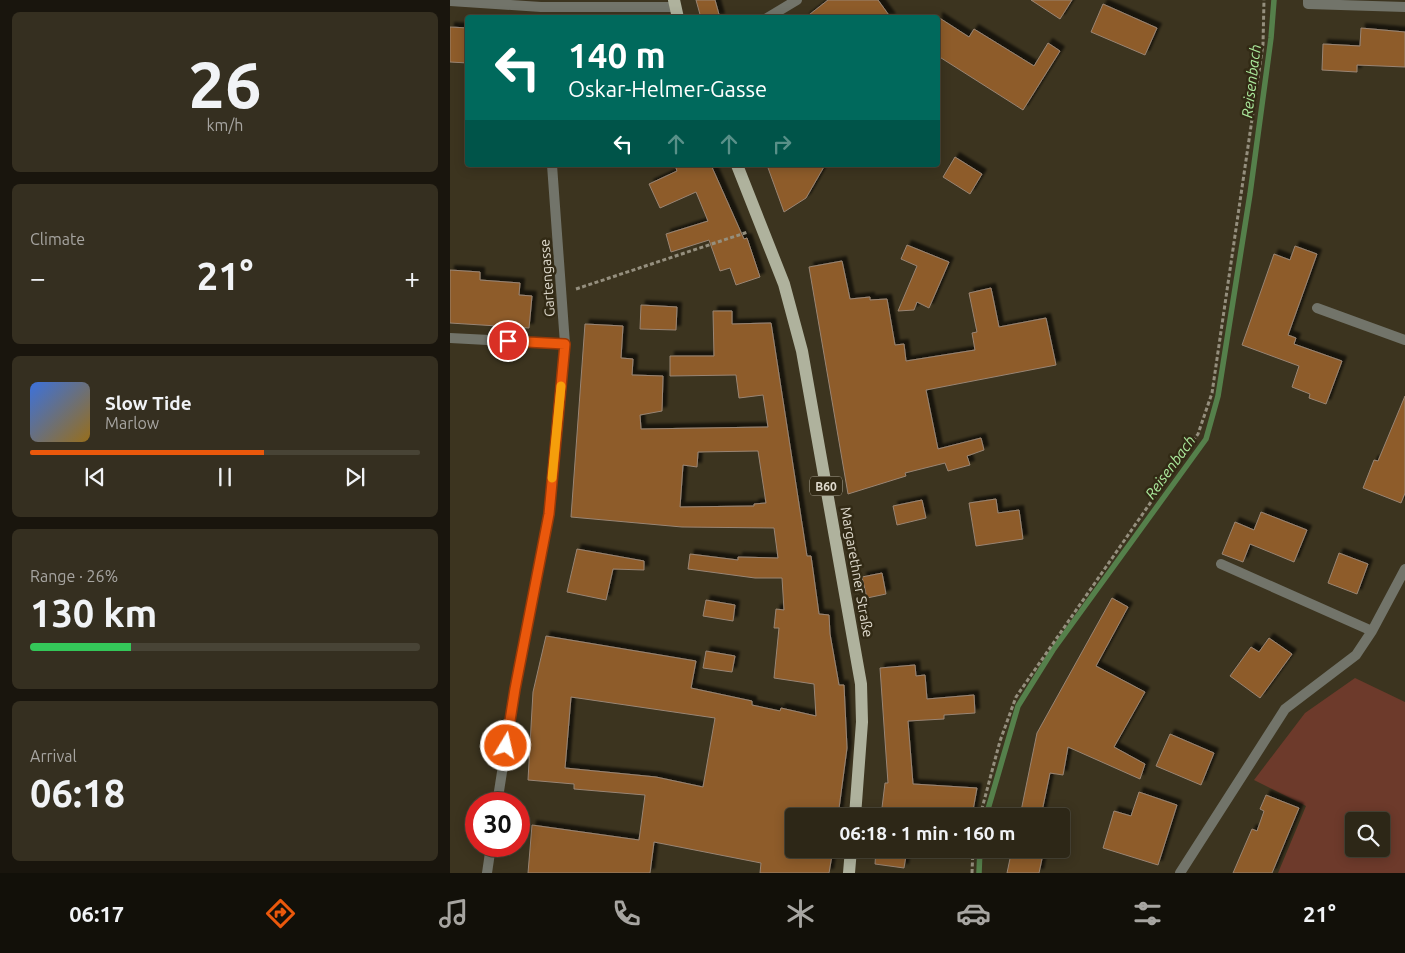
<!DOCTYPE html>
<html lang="en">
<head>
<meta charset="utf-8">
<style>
  body { margin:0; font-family:Ubuntu,sans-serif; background:#352f20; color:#f1f3f6; height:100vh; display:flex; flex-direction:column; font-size:19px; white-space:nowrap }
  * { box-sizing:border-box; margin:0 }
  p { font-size:16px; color:#a7a5a1 }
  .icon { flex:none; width:28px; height:28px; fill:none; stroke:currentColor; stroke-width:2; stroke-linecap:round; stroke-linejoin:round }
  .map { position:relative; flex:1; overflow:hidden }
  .drawer { display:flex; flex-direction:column; gap:12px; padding:12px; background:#19150d; width:450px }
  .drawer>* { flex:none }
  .hud { position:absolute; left:15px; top:15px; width:475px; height:152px; border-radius:5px; box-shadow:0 2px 12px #0003,0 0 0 1px #484436; background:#00695c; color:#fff; overflow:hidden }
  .tools { position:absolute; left:895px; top:812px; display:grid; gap:10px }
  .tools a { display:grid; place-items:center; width:45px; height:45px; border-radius:5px; background:#2d2717; box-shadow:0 2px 12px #0003,0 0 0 1px #484436; font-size:25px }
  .speed { position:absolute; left:15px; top:792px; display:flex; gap:10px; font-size:25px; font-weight:700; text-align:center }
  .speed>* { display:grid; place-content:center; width:65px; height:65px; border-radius:50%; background:#2d2717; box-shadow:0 2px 12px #0003,0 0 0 1px #484436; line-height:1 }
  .speed .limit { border:8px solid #d22; background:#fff; color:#111 }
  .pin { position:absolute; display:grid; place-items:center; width:42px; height:42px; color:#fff; margin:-21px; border:2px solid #fff; border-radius:50%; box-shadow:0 1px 5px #0007 }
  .me { position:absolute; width:55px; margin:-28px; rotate:9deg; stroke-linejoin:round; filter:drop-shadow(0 0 4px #0008) }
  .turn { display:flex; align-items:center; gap:18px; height:105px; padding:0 20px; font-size:22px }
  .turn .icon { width:65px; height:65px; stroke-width:2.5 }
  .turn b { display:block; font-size:35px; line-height:42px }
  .lanes { display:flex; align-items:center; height:48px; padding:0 20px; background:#0003; justify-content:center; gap:25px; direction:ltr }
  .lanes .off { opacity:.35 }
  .big { font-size:38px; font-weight:700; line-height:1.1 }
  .drawer .tile { flex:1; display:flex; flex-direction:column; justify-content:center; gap:8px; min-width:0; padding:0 18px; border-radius:8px; background:#352f20 }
  .drawer .dial { align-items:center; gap:0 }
  .dial b { font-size:65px; line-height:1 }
  .song { display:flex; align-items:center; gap:15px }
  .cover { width:60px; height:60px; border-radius:8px; background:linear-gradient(135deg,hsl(220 70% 55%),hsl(40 70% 35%)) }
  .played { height:5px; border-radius:2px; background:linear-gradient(90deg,#ea580c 60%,#484436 60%) }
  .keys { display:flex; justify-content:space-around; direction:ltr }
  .heat { display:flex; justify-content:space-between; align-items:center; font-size:28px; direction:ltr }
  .charge { height:8px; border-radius:4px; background:linear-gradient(90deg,#34c759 26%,#484436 0) }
  .trip { position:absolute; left:335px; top:808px; width:285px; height:50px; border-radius:5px; background:#2d2717; box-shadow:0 2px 12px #0003,0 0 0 1px #484436; font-weight:700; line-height:50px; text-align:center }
  .tab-bar { display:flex; height:80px; justify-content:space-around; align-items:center; background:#121009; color:#a7a5a1 }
  .tab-bar .icon { width:35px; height:35px }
  .tab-bar .current { color:#ea580c }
  .tab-bar b { font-size:22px; color:#f1f3f6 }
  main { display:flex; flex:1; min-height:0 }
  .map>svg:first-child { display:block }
  .green { fill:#6d3a2b; fill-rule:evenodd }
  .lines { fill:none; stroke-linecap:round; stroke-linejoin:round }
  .stream { stroke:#55804b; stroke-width:5.5 }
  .building { fill:#8e5b29; stroke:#998574; fill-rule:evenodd; filter:url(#shadow) }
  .path { stroke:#958f7e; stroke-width:3; stroke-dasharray:4 2.5; stroke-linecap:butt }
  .minor { stroke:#72746a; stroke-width:10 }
  .primary { stroke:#afb29d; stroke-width:12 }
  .route-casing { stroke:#983908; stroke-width:12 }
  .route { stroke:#ea580c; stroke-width:9 }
  .slow { stroke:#f59e0b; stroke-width:9 }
  .labels { text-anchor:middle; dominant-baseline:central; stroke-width:5; stroke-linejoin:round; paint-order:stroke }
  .shield { fill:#322a15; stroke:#aca696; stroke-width:1 }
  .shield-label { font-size:12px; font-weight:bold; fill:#e0dbce }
  .street-label { font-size:14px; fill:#e0dbce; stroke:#322a15 }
  .water-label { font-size:15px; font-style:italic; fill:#aceb9d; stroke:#322a15 }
</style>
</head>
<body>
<main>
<section class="drawer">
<div class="tile dial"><b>26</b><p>km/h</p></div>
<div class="tile"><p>Climate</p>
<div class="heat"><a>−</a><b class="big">21°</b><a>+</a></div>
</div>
<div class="tile">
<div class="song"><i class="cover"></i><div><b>Slow Tide</b><p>Marlow</p></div></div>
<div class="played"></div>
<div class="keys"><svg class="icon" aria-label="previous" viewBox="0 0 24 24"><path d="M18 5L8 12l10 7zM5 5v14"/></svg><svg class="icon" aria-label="pause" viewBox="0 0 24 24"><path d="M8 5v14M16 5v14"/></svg><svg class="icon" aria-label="next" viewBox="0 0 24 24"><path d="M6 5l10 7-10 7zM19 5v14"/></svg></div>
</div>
<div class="tile"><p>Range · 26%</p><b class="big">130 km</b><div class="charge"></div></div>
<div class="tile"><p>Arrival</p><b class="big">06:18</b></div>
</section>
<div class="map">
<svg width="955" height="873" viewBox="0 0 955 873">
  <defs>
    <filter id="shadow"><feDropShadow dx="4.5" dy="-4.5" stdDeviation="1" flood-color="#0009"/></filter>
  </defs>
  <rect width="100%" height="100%" fill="#3c341f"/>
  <path class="green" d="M905 678 955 702V873H828L856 806 804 780 855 713ZM904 821H931V849H904Z"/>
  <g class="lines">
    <path class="stream" d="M536 816 568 706 603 650 756 439 768 396 800 194 821 38 824 0
      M529 873 530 849"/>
  </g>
  <path class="building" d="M246 0H265L270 18H251Z
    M378 0H428L441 18H355Z
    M581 0H622L610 19Z
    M653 4 707 28 695 55 641 32Z
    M488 17 519 37 524 29 584 66 598 43 610 51 573 110 488 56Z
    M0 27 18 28V63L0 62Z
    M911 28 955 32V67L907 65V72L872 70 873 44 910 46Z
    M505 157 532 174 520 194 493 177Z
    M225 165H261L294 239 297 238 310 277 286 285 280 268 270 271 259 240 221 252 216 234 258 221 246 192 210 208 199 184 227 171Z
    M317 165H375L356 198 334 212Z
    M457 245 499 262 479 308 467 302 464 310 448 311 467 266 451 259Z
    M845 246 867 254 838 335 846 338 844 344 892 361 876 404 859 398 860 394 842 387 849 366 792 345 824 254 840 260Z
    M392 261 400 299 420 297V300L437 299 445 345 454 344 456 361 525 350 522 333 527 332 519 293 541 288 549 327 596 318 606 365 476 390 488 449 531 438 534 450 517 456 520 465 498 471 495 463 455 473 456 476 398 494 359 267Z
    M0 270 30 272V280L70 283 69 295 82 296 79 328 0 323Z
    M191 305 227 307 226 330 190 329Z
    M263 311H282V324L321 323 357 556H361L369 614 379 615 380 634 389 685H394L397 748 388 816H344V849H383L379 873H310L311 863 204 842 200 873H78L82 825 189 840 195 795 124 789V784L78 780 83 692 96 636 246 661 241 688 302 701V705L330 711 331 708 366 716 364 684 324 678 329 628H324L326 609 334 610 332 578H305L238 569 240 554 288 560V557L328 558 324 528 232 527 121 517 135 324 173 326 171 358 183 359 182 375 213 376 212 411 190 415 191 429 318 427 313 395 289 398 286 375 220 376V356H264ZM308 451 316 503 304 504V506L230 507 233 465 247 467 248 452ZM121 697 265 718 253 787 206 777 115 768Z
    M955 396V493L951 503 913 488 924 460 928 461Z
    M546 499 548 513 569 510 573 539 526 546 519 503Z
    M472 500 476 518 447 525 443 506Z
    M811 512 857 530 844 562 800 544 793 562 772 554 785 522 804 530Z
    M127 549 194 561V570L163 569 156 600 117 592Z
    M889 553 918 564 907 594 878 583Z
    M432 573 436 594 417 598 412 577Z
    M662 598 678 607 646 666 695 692 664 747 695 764 690 779 618 747 613 775 600 773 591 816H570L587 733Z
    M256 600 285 605 283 621 253 616Z
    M819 638 842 654 810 698 780 676 801 647 809 652Z
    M256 651 285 656 282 672 253 668Z
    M465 665 466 676 475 675 477 699 524 695 525 713 494 715V719L458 721 463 784 527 788 522 816 461 812V816H431L435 783H438L430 668Z
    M720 734 764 753 751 785 706 766Z
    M689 792 727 805 708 865 653 848 664 811 681 816Z
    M816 795 849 808 822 873H783L802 829 807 831 814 811 810 809Z
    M426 849H457L454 868 425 864Z
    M562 849H594L589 873H557Z"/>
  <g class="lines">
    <path class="path" d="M126 289 298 232
      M530 816 550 741 566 697 748 434 762 393 813 44 814 0
      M522 873 523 849"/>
    <path class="minor" d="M858 0V4L955 7
      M0 1 91 7H224
      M317 18 347 0
      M867 308 955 340
      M0 338 115 344
      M771 564 922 631
      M47 804 65 689 99 514 115 344 102 165
      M37 873 41 846
      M730 873 835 709 906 655 922 631 955 569"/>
    <path class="primary" d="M224 0 228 18
      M287 165 334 284 352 351 411 684 412 722 405 816
      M399 873 401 849"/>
  </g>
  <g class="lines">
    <g class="route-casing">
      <path id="route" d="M56 746 65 689 99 514 115 344 58 341"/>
    </g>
    <use href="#route" class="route"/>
    <path class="slow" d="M102 478 111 386"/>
  </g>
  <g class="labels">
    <rect class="shield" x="360" y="476.5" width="32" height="19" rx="4"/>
    <g class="shield-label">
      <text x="376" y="486">B60</text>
    </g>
    <g class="street-label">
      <text transform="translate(97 278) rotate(-94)">Gartengasse</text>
      <text transform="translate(407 572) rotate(80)">Margarethner Straße</text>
    </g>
    <g class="water-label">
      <text transform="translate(801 81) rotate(-83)">Reisenbach</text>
      <text transform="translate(720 467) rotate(-54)">Reisenbach</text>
    </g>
  </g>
</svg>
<div class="tools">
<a><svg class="icon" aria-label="search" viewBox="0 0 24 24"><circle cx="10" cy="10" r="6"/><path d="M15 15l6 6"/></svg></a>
</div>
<div class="speed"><div class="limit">30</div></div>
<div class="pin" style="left:58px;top:341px;background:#d93025"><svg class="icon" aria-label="arrive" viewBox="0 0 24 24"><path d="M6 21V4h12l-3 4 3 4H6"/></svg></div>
<svg class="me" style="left:56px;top:746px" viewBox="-20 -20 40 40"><circle r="17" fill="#ea580c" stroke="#fff" stroke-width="3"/><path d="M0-11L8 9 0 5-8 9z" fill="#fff"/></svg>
<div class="trip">06:18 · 1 min · 160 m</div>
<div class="hud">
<div class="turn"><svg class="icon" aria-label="left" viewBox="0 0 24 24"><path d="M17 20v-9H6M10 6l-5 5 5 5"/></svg><div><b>140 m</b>Oskar-Helmer-Gasse</div></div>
<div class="lanes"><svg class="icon" aria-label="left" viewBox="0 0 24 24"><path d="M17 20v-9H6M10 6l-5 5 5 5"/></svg><svg class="icon off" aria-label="ahead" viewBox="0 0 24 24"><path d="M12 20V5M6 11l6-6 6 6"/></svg><svg class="icon off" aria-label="ahead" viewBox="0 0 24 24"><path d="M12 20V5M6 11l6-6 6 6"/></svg><svg class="icon off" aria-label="right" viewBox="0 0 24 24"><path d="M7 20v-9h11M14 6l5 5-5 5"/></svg></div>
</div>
</div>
</main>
<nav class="tab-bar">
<b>06:17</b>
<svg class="icon current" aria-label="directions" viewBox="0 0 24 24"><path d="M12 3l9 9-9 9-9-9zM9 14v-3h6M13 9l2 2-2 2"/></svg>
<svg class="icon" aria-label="music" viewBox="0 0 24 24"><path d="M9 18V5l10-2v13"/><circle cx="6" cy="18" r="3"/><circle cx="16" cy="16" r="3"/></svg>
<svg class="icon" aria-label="phone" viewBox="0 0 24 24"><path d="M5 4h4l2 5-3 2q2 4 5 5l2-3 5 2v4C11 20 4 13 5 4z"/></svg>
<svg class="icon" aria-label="climate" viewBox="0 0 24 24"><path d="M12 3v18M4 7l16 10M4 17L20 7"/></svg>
<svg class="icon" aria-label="car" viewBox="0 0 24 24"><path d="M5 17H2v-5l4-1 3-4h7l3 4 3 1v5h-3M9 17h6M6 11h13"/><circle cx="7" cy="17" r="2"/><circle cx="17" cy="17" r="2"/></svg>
<svg class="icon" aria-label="filters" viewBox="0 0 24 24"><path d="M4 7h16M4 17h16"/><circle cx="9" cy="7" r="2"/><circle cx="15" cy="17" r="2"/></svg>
<b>21°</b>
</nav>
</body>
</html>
